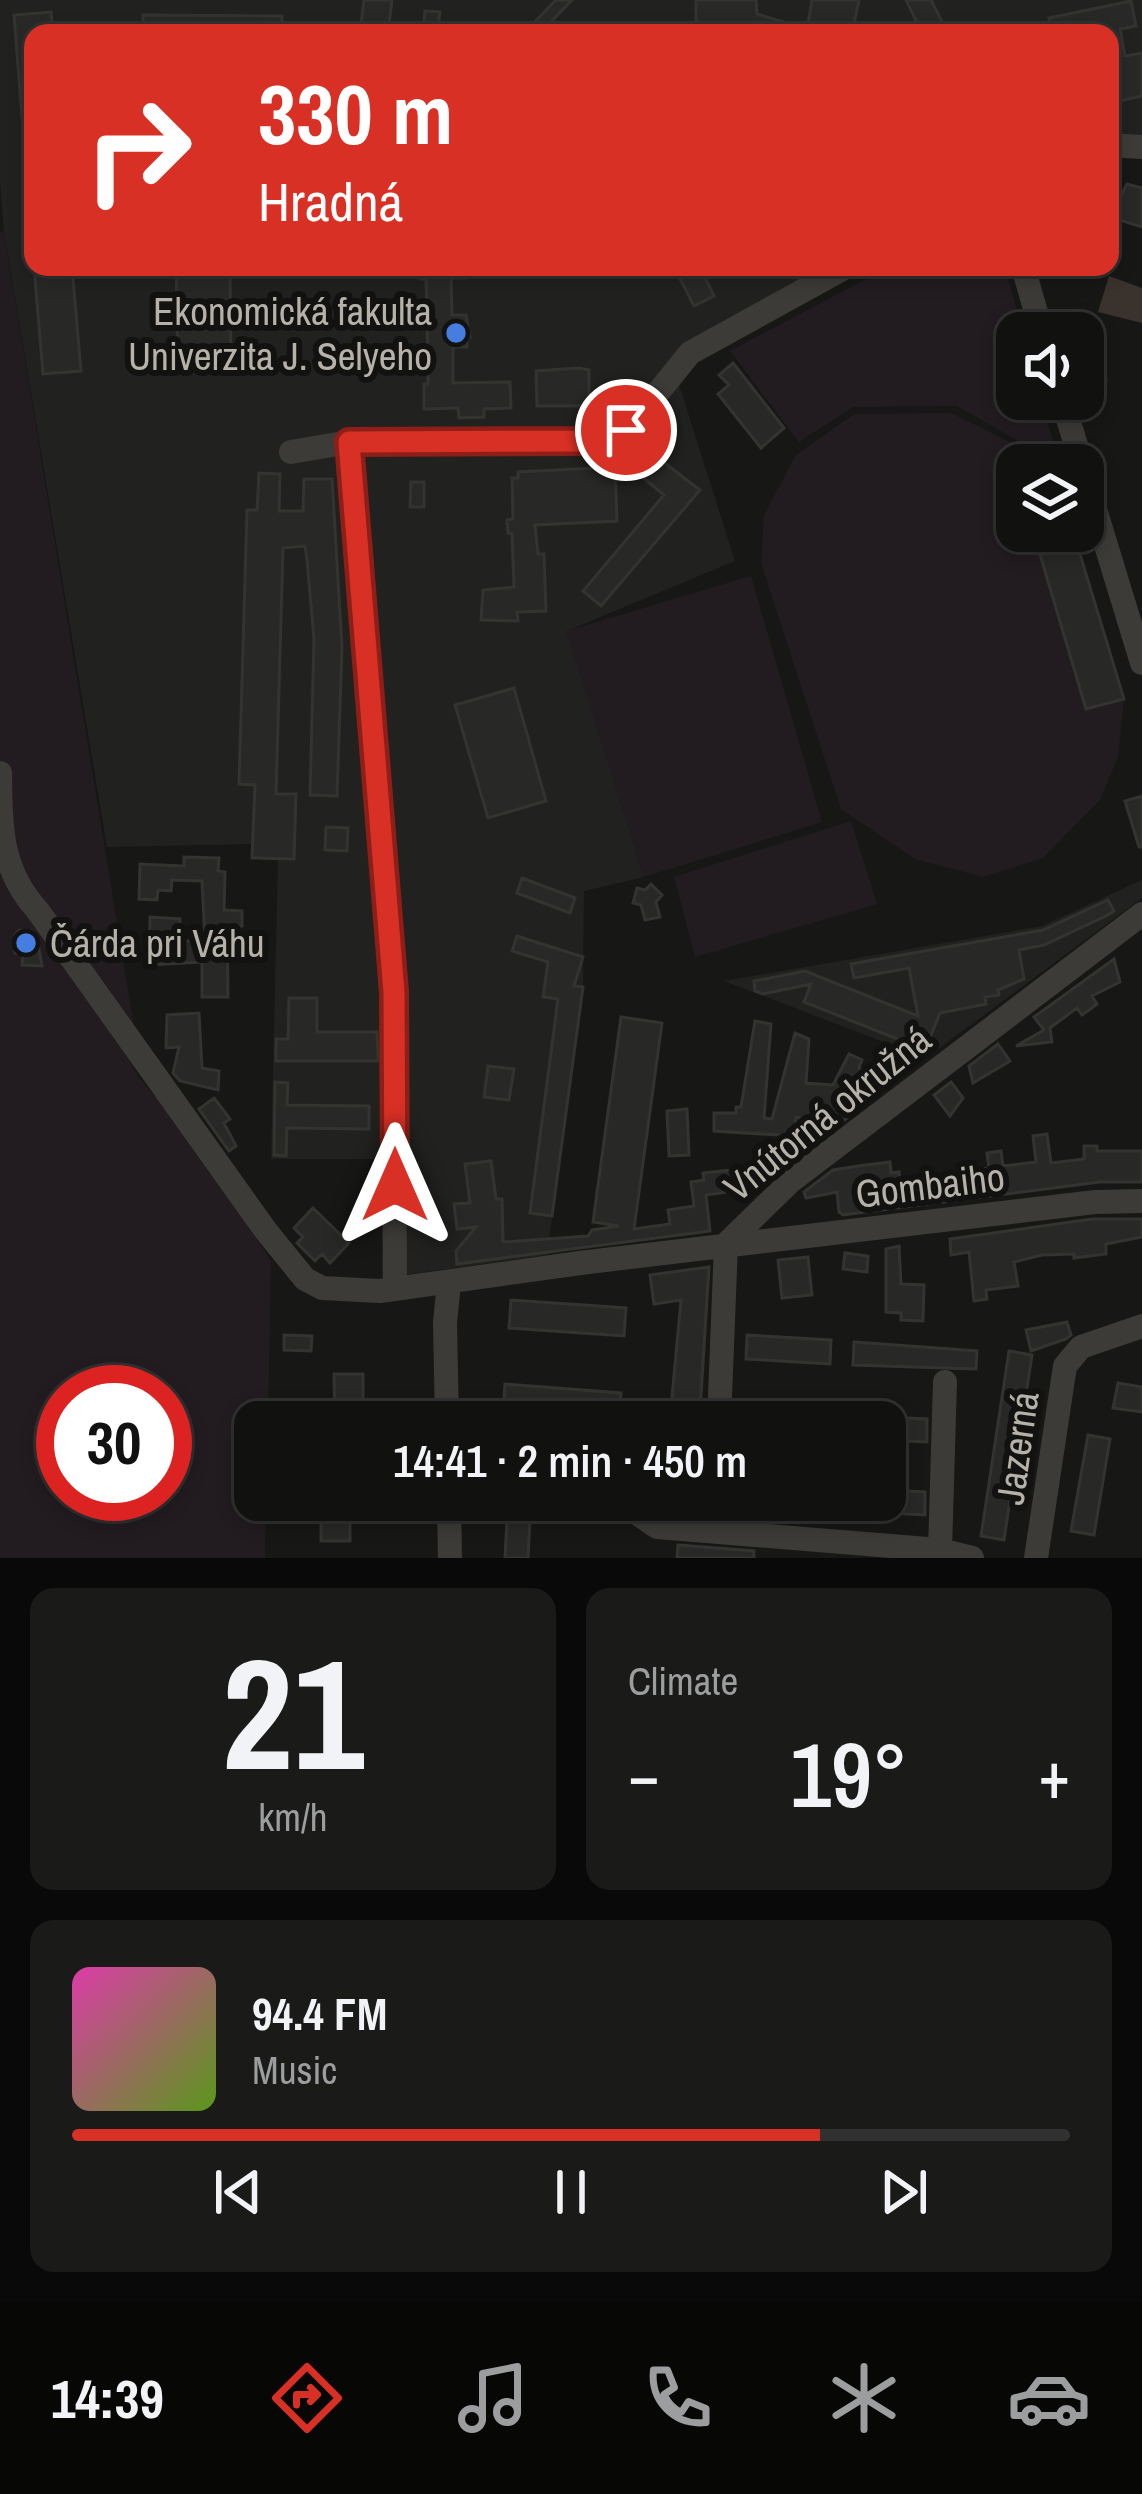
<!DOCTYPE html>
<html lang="en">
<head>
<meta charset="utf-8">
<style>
  body { margin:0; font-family:"Archivo Narrow",sans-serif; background:#1a1a19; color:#f1f3f6; height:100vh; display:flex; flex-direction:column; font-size:45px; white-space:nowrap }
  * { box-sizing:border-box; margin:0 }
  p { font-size:39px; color:#9c9d9f }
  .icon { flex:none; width:66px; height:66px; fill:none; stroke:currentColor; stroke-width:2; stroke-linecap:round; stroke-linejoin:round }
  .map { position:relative; height:1558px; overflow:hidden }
  .panel { display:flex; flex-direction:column; gap:30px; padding:30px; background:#090909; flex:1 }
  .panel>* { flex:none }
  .top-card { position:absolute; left:24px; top:24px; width:1095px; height:252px; border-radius:24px; box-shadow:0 6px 18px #0003,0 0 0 3px #303130; background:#d93025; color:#fff; overflow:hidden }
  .controls { position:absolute; left:996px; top:312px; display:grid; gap:24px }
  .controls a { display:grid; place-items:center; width:108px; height:108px; border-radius:24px; background:#111110; box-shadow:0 6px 18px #0003,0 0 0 3px #303130; font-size:60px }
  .speed { position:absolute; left:36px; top:1365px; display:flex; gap:24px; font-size:60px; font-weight:700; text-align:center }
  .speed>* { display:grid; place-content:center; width:156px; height:156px; border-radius:50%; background:#111110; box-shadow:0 6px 18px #0003,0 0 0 3px #303130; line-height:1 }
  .speed .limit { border:18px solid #d22; background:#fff; color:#111 }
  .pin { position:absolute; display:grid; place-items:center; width:102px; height:102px; color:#fff; margin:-51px; border:6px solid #fff; border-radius:50%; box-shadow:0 3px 12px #0007 }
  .me { position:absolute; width:132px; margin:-66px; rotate:0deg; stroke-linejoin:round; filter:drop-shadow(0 0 9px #0008) }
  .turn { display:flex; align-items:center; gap:42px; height:252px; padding:0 36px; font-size:54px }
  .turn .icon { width:156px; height:156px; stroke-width:2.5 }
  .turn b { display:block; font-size:84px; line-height:102px }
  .big { font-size:90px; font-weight:600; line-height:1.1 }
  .panel .card { flex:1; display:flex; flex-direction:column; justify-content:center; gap:18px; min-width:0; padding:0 42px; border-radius:24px; background:#1a1a19 }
  .panel .dial { align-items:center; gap:0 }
  .dial b { font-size:156px; line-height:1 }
  .song { display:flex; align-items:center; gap:36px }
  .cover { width:144px; height:144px; border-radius:18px; background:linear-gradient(135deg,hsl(320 70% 55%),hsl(90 70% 35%)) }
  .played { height:12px; border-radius:6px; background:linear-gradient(90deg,#d93025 75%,#303130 75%) }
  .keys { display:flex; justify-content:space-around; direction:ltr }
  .heat { display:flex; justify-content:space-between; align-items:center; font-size:66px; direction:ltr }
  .panel .tiles { flex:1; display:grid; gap:30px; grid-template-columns:1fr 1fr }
  .card:last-child { grid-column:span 2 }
  .trip { position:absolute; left:234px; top:1401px; width:672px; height:120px; border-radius:24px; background:#111110; box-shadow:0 6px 18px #0003,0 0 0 3px #303130; font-weight:600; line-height:120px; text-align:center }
  .dock { display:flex; height:192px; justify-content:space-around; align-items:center; background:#070706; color:#9c9d9f }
  .dock .icon { width:84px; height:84px }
  .dock .current { color:#d93025 }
  .dock b { font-size:54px; color:#f1f3f6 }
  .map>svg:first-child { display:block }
  .built { fill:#21211f }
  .green { fill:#221c21; fill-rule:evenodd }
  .water { fill:#3a322d }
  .building { fill:#282826; stroke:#333330; stroke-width:3 }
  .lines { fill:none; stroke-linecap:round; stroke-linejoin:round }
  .minor { stroke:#3c3b37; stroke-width:24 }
  .route-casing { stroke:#8d1f18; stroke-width:30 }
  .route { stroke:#d93025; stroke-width:21 }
  .poi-dot { fill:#457de0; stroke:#121211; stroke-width:4.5 }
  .labels { text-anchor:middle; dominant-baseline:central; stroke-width:12; stroke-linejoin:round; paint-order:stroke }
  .poi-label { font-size:39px; fill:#b6b2a9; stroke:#121211; text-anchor:end }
  .street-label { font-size:39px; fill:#b6b2a9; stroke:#121211 }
</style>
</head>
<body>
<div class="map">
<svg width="1142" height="1558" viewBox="0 0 1142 1558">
  <rect width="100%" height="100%" fill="#171716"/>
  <path class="built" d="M0 0H1142V147L1110 145V33H33V267H846L675 372 735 561 567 631 644 877 584 891 583 987 547 1255 382 1278V1159H271L278 859 252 858V844L107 847 4 231 0 184Z
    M1142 880V898L926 1058 724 981 1042 926Z"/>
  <path class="green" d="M4 231 134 1027C132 1033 127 1039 127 1046 125 1069 157 1099 173 1113L271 1261 268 1422H255V1500H266L265 1558H0V232ZM63 1392H165V1494H63Z
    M889 267H1005L1023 333H1017V399H1041L1060 465 957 406 853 407 799 442 730 351Z
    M1095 335 1109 382 1083 389V339Z
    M951 413 1010 442 1037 465H1017V531H1073L1124 699 1118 757 1100 800 1043 858 983 877 915 859 841 809 761 563 764 515 796 455 854 414Z
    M751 576 822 822 644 877 566 631Z
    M851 821 877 904 695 957 674 877Z"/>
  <path class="water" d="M1109 276 1142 288V323L1098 312Z"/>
  <path class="building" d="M364 0H392L388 33H360Z
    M556 0H572L550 23 561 33H524Z
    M696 0H756L757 14 807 29 812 0H859L852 33H696Z
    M906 0H931L948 33H922Z
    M1131 1 1136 26 1120 29 1125 56 1142 53V96L1115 102 1110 75V33H1052L1049 18Z
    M425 11 440 12 437 33H423Z
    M51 12 53 33H33V143H24L14 15Z
    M143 15 282 16V33H143Z
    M1127 184 1142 188V227L1110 217Z
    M34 267H72L81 371 43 374Z
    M176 267H230L231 366 178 367Z
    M421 267H465V278H451L452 315H466L470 337H467V347H453V383L510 382 511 408 484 409V417L459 418 458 408 424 409V384H428L427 315 426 279H421Z
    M674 267H700L714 296 694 306Z
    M733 363 784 428 761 448 718 394 729 385 719 375Z
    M579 368 589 370V406H537L536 371Z
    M645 448 700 490 601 606 583 591 664 495 629 466Z
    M615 467 617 521 535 525 538 554H544L546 611 517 612 518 621 481 620 483 590 514 587 512 534 508 533 507 520 513 519 512 478H518V472Z
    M259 473 280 474 279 511H303L304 479H332L342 647 337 796 310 795 314 639 307 560 305 546 283 548 276 794H296L294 859 252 858 255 785 239 784 247 510H257Z
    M411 482H424V507H410Z
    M1033 531H1073L1124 699 1086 709Z
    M514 688 546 801 488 818 455 705Z
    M1142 796V847H1139L1125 801Z
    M326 827 348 828 347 851 325 850Z
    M184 857 219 858 218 871 225 872 224 910 242 911V926H227L228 997H202V962L149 965 150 917 180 919V941H205L202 881 172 880 171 891 158 890 157 900 139 899 140 864 184 866Z
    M522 878 575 898 570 913 517 893Z
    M651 884 662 895 656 902 660 917 645 920 641 905 633 903 637 888 645 890Z
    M1108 900 1114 911 1108 915 1044 945 1019 950 1024 979 998 990 999 995 985 997 986 1004 940 1013 925 1050 804 1002 811 984 763 994 755 991 754 981 805 971 918 1016 909 968 854 978 851 964 1043 930Z
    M19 930 32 931 37 938 42 966 22 965 23 954 15 953V935Z
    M517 936 583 957 574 986 583 987 552 1216 530 1213 558 999 543 997 548 962 512 951Z
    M1114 959 1120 982 1092 996 1097 1004 1082 1015 1077 1008 1050 1028 1052 1042 1016 1046 1044 1030 1034 1017Z
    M289 998H317V1032H377L378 1061H276V1039H288Z
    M199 1013 202 1068 219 1071 218 1090 180 1081 173 1073 179 1047 166 1048 167 1015Z
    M621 1017 662 1023 634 1229 670 1224 668 1210 694 1206 691 1182 704 1180 703 1173 732 1170 734 1191 706 1195 710 1231 457 1264 456 1251 476 1227 457 1229 454 1204 470 1203 465 1164 491 1161 496 1199H502L503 1242 588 1236 592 1230 619 1226 593 1222Z
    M755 1021 771 1024 764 1118 772 1119 795 1033 809 1039 806 1083 833 1085 849 1054 862 1060 859 1067 871 1084 866 1088 873 1098 843 1121 826 1123 796 1117 794 1136 714 1131V1113H736V1107H741Z
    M998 1044 1010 1061 973 1083 969 1066Z
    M488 1066 514 1069 509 1100 484 1097Z
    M275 1082 288 1083 287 1105 369 1106V1129L287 1128 286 1156 274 1155Z
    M951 1082 963 1098 950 1116 934 1095Z
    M214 1098 230 1119 224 1123 236 1146 229 1151 199 1109Z
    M687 1109 689 1155 669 1156 667 1111Z
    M1047 1134 1051 1163 1084 1159V1146H1097V1151H1142V1182H1100L843 1215 839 1212 837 1192 806 1198 804 1192 833 1170 865 1165 890 1162 891 1173 899 1172 900 1181 916 1179 917 1184 948 1180 947 1173 989 1168 987 1153 1001 1151 1003 1166 1036 1162 1033 1136Z
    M313 1208 349 1243 330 1263 322 1254 315 1261 297 1243 303 1237 294 1228Z
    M1092 1219H1142V1237L1106 1244V1254L1074 1258V1254L1042 1255 1014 1262 1018 1286 986 1290 987 1299 974 1301 969 1252 951 1255 950 1239Z
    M899 1246 901 1284 924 1285 923 1321 901 1320V1313L886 1312V1249Z
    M845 1253 868 1256 867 1272 843 1269Z
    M808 1257 812 1295 782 1298 778 1260Z
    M709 1267 700 1411 671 1408 681 1300 654 1304 650 1275Z
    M511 1300 626 1308 624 1336 509 1328Z
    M1067 1322 1071 1335 1066 1339 1031 1351 1026 1330Z
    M284 1335 312 1336 311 1351 284 1350Z
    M747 1335 831 1340 830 1364 746 1359Z
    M854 1342 977 1351 976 1369 853 1365Z
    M1009 1351 1032 1355 1004 1540 981 1536Z
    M334 1374H363V1422H335Z
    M1118 1383 1142 1387V1412L1113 1408Z
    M505 1384 621 1393 619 1421 503 1412Z
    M743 1409 805 1412V1422H743Z
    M885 1417 927 1419V1442L885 1440Z
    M1088 1435 1110 1439 1094 1535 1071 1531Z
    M885 1490 925 1492V1515L833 1510V1500H885Z
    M321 1500H350V1541H321Z
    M508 1500H531L528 1558H505Z
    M678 1545 754 1551V1558H677Z"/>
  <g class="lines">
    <path class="minor" d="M1110 145 1142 147
      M1023 267 1042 333
      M1062 399 1082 465
      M349 442 394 992 395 1289
      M291 452 349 442 608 439 635 421 690 353 846 267
      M1083 470 1142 663
      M0 773C1 829 0 869 38 911L266 1231 305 1279 322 1288 380 1291 580 1263 1095 1202 1142 1201
      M726 1244 791 1181 1142 914
      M447 1422 445 1323 449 1282
      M719 1422 726 1244
      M449 1500 450 1558
      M618 1500 657 1527 940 1550 972 1558
      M715 1529 716 1500
      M940 1550 945 1382
      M1036 1558 1065 1366 1081 1347 1142 1326"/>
  </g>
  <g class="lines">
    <g class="route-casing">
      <path id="route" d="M395 1185 394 992 349 442 596 441 626 430"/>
    </g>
    <use href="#route" class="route"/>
  </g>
  <g class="poi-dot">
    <circle cx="456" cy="333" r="12"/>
    <circle cx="26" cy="943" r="12"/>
  </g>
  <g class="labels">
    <g class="poi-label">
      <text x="432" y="311">Ekonomická fakulta<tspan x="432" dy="45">Univerzita J. Selyeho</tspan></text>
      <text x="50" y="943" text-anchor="start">Čárda pri Váhu</text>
    </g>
    <g class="street-label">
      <text transform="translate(827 1113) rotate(-39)">Vnútorná okružná</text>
      <text transform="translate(930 1185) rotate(-7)">Gombaiho</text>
      <text transform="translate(1017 1448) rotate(-82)">Jazerná</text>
    </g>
  </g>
</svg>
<div class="controls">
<a><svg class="icon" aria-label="sound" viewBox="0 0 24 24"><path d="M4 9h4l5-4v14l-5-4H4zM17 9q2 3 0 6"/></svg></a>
<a><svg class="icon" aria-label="layers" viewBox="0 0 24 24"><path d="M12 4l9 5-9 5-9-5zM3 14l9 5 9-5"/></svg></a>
</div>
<div class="speed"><div class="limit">30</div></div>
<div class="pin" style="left:626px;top:430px;background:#d93025"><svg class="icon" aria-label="arrive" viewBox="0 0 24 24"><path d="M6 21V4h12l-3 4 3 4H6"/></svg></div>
<svg class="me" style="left:395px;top:1185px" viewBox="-20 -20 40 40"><path d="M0-17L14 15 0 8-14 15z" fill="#d93025" stroke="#fff" stroke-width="4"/></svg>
<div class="trip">14:41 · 2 min · 450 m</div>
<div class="top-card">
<div class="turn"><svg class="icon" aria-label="right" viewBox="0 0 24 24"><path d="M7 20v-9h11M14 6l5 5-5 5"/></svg><div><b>330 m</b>Hradná</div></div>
</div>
</div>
<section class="panel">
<div class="tiles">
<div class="card dial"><b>21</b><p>km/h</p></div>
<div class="card"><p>Climate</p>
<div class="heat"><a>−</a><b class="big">19°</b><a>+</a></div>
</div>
<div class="card">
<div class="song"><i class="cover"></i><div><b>94.4 FM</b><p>Music</p></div></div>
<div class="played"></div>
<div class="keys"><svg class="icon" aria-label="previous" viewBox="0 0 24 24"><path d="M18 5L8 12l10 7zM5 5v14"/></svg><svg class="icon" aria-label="pause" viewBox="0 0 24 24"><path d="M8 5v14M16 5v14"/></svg><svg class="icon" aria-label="next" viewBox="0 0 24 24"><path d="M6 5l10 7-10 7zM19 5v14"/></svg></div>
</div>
</div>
</section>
<nav class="dock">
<b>14:39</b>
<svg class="icon current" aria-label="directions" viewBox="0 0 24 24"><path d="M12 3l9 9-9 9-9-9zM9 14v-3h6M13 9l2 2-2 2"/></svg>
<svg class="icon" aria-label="music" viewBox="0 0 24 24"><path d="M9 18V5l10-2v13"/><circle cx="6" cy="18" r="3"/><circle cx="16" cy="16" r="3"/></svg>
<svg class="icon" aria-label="phone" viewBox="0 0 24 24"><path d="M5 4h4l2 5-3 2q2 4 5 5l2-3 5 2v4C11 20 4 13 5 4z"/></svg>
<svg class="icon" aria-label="climate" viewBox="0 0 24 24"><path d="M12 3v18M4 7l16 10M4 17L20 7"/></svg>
<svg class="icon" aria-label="car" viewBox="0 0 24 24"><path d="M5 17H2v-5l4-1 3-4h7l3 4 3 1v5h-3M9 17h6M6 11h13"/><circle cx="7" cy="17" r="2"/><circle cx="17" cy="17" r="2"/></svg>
</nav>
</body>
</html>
